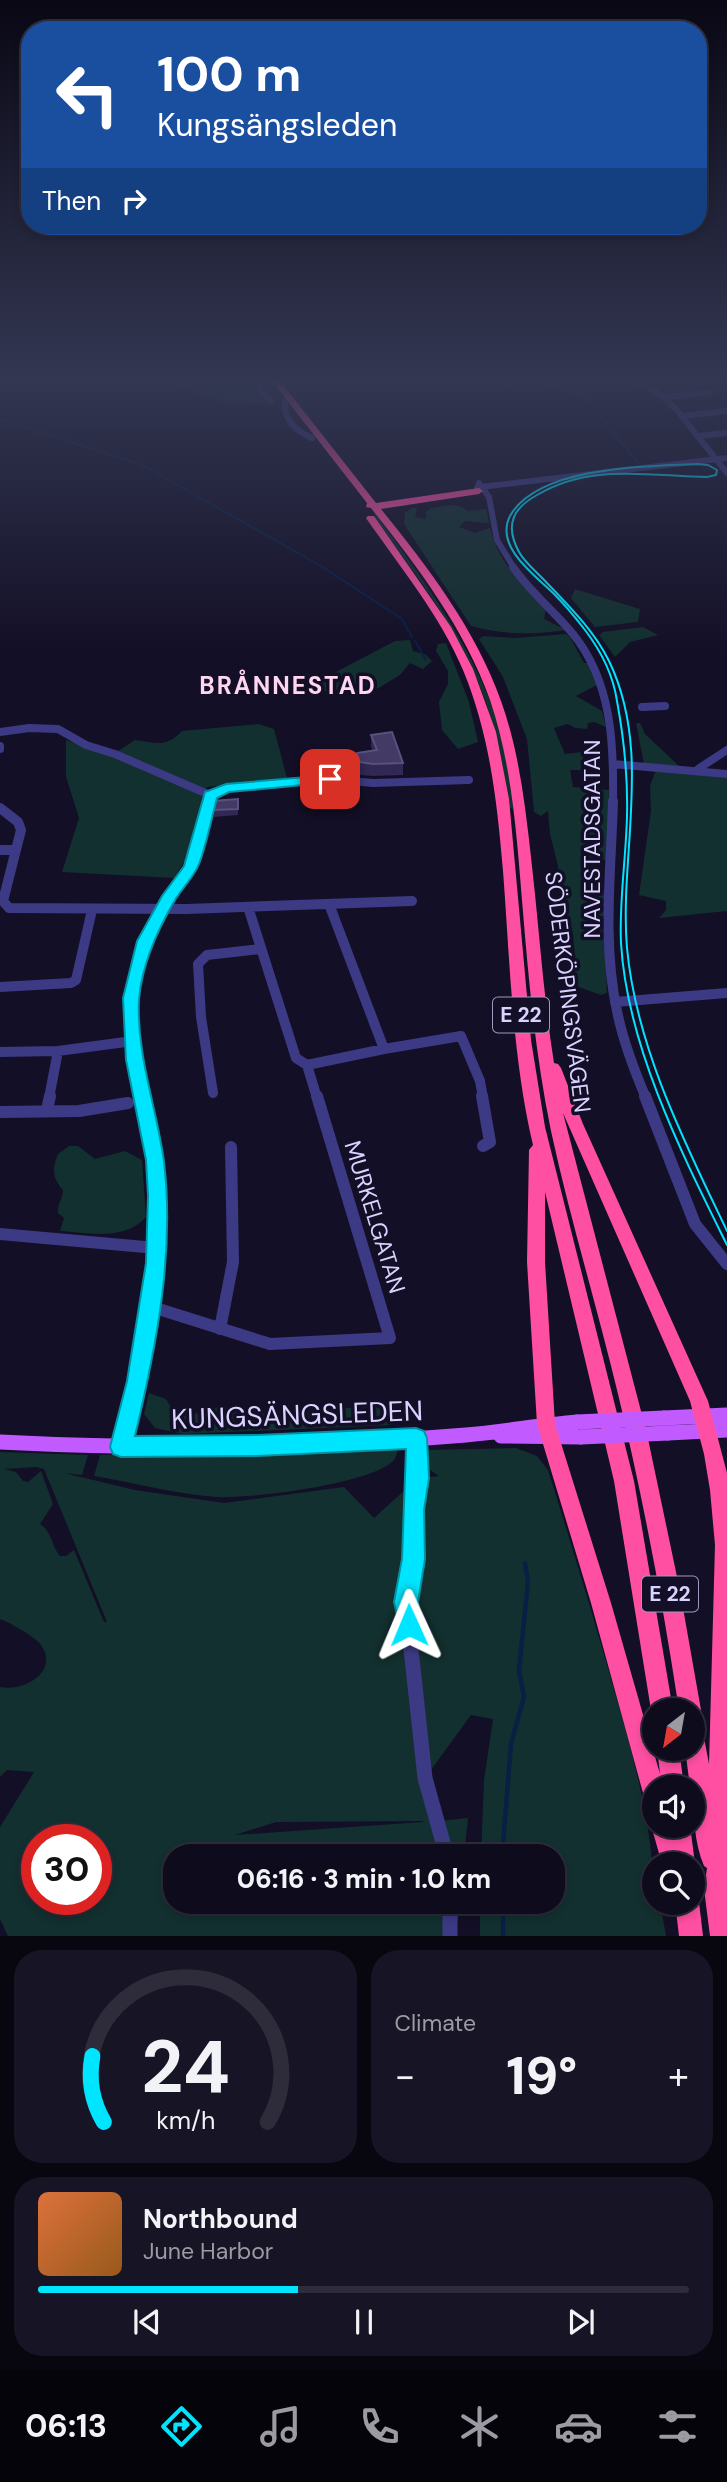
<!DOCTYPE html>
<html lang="en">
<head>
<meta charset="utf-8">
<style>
  body { margin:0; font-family:"DM Sans",sans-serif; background:#171425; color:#f1f3f6; height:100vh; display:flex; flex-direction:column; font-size:26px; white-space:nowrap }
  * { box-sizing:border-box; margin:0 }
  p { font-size:23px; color:#9b9ba3 }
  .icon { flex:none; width:38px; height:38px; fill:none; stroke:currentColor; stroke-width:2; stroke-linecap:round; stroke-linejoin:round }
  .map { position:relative; height:1936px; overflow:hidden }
  .panel { display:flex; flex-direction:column; gap:14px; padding:14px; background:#08060f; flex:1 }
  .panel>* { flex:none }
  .hud { position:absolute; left:21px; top:21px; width:686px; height:214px; border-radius:28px; box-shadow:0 4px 10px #0003,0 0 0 2px #2e2b3b; background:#1a4fa0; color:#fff; overflow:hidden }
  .needle { width:46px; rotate:211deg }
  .fabs { position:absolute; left:642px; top:1698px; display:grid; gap:14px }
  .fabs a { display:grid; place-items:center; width:63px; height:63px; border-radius:50%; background:#0e0b1c; box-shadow:0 4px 10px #0003,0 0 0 2px #2e2b3b; font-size:35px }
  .speed { position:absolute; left:21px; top:1824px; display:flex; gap:14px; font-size:35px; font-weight:700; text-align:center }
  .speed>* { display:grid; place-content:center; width:91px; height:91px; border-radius:50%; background:#0e0b1c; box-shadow:0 4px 10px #0003,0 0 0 2px #2e2b3b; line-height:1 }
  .speed .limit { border:10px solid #d22; background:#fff; color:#111 }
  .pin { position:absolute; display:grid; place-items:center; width:60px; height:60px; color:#fff; margin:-30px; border-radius:14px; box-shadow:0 4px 10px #0006 }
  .me { position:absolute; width:77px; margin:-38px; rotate:359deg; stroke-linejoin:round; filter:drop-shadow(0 0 5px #0008) }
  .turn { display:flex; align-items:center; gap:24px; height:147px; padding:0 21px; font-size:32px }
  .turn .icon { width:91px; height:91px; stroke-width:2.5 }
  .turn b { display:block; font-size:49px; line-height:60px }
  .then { display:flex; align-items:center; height:66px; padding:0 21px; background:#0003; gap:14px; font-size:26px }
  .big { font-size:52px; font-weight:800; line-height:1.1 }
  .panel .tile { flex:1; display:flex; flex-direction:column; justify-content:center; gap:10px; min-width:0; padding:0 24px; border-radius:28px; background:#171425 }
  .panel .dial { align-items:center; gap:0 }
  .dial svg { height:182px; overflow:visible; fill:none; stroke:#2e2b3b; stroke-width:7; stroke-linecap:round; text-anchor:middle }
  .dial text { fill:#f1f3f6; stroke:none }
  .song { display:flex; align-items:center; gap:21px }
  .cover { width:84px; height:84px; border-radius:10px; background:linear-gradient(135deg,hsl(20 70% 55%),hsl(30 70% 35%)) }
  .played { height:7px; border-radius:4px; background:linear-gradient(90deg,#00e5ff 40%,#2e2b3b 40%) }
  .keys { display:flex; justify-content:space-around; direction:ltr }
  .heat { display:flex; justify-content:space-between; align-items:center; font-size:38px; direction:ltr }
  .panel .tiles { flex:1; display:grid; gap:14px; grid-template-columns:1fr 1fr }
  .tile:last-child { grid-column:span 2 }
  .trip { position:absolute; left:163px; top:1844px; width:402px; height:70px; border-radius:28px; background:#0e0b1c; box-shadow:0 4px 10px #0003,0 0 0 2px #2e2b3b; font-weight:800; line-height:70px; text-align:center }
  .tab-bar { display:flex; height:112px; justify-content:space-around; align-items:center; background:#06040b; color:#9b9ba3 }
  .tab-bar .icon { width:49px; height:49px }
  .tab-bar .current { color:#00e5ff }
  .tab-bar b { font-size:32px; color:#f1f3f6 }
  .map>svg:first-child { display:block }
  .green { fill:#12302f; fill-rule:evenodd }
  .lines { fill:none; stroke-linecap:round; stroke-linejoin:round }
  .stream-far1 { stroke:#0a1f44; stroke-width:2 }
  .stream { stroke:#0a1f44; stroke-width:4.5 }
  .minor-far4 { stroke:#3d3a85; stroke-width:6 }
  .minor-far3 { stroke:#3d3a85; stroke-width:8 }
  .minor-far2 { stroke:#3d3a85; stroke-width:10 }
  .minor-far1 { stroke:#3d3a85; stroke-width:12 }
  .minor { stroke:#3d3a85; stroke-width:15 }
  .major { stroke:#c25bff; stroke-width:15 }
  .highway { fill:#ff4fa3; fill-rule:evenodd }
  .tram { stroke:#00e5ff; stroke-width:2 }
  .major-bridge { stroke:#c25bff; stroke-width:15 }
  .wall { fill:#312854 }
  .building { fill:#433a66; stroke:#5a527e; stroke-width:2 }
  .route { fill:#00e5ff; stroke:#0095a6; stroke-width:2 }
  .labels { text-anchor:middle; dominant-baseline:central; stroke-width:7; stroke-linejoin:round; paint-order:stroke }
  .shield { fill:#130f26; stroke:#9e99be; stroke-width:2 }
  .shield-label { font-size:21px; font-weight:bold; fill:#d9d4ff }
  .street-label { font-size:23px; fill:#d9d4ff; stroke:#130f26 }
  .far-district-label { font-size:24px; font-weight:bold; letter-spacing:2px; fill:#ffd6f0; stroke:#130f26 }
  .near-street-label { font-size:28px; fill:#d9d4ff; stroke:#130f26 }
</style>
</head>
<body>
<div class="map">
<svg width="727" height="1936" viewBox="0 0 727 1936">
  <rect width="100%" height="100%" fill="#130f26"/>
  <path class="green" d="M163 381H253L255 387 252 389 270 404 235 405Z
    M453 505 462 507 467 511 486 509 489 523 465 521 459 527 475 533 490 528C498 562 521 584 546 608L544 619 566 630C530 635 506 635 471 626L404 524 405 513 412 508H417L415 517 426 519V512L431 508Z
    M372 509C437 599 510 693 513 809L509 808C503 779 499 748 491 719 470 644 421 582 377 520Z
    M575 589 640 609 638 622 595 627 571 598Z
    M643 627 658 635 630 642 615 657 599 635 603 632Z
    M566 634 570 637 584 663H588L597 685 576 696 602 711 606 727 594 722 588 723 587 729 575 728 568 724 554 728 565 754 582 752 585 770H570L573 787 609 790 607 860 593 859 586 866 585 877 591 885 604 889 605 916H593C612 935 605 969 607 993L601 995 573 985 575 958 573 934 558 882V866L550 834 548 811 541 816 534 812 527 739 503 677 479 639 483 636 514 638Z
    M410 640 413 651 425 654 432 661 423 669 410 663 400 675 362 698 347 689 315 692 303 689 288 674H332L395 641Z
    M446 643 469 702 478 742 458 749 442 730 439 702 448 684V671L436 651 438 644Z
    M636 723H640L645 734 679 766 644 764Z
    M259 724 274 729 287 778 207 787 202 799 192 850 174 878 62 872 79 818 66 777V740L112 755 135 740C156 743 166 748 182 731Z
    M656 770 727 778V911L659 918 666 910V901L639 895 651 811 650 786Z
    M69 1146H78L95 1159 125 1151 142 1160 146 1217C125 1241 89 1233 60 1231L64 1218 58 1213C57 1204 63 1199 63 1190 52 1178 52 1169 58 1154Z
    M149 1393 166 1399 173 1411 203 1414 217 1407 258 1414 389 1405 399 1416 391 1425 183 1434 155 1428 144 1414Z
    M516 1448 537 1456 548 1470C571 1543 593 1615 614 1689 634 1759 654 1829 654 1902H660L666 1936H480V1902H553V1857H481L484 1780 493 1719 471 1715 425 1778 439 1821 468 1818 464 1857H175V1902H460L456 1936H8L0 1919V1827L34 1772 7 1770 0 1777V1687C23 1692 60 1672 41 1645 37 1638 9 1622 0 1619V1452L88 1455 82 1475 64 1473 135 1490 224 1503 344 1487 374 1518 418 1478 439 1476 426 1467 423 1450ZM36 1467 44 1469 107 1622H104L74 1550 66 1556H60C51 1545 53 1533 40 1524L53 1504 41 1471 28 1482 23 1481 16 1472 4 1469ZM423 1821V1822L235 1835 276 1822ZM37 1839H96V1899H37Z
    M398 1450C398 1451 395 1459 394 1460 373 1484 249 1499 217 1497 176 1494 135 1483 94 1476L100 1455Z"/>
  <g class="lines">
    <path class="stream-far1" d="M540 381 583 395 638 463
      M0 419 142 465 321 566 402 619 412 637
      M415 641 426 660"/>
    <path class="stream" d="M502 1857 511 1744 524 1697 519 1671 528 1582 525 1563
      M503 1902V1936"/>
    <path class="minor-far4" d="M257 381 260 390 271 401
      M636 381 658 393 676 409 727 473
      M665 397 710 392
      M285 401C284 421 295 430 312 438
      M683 416 727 411
      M698 436 727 433
      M481 487 727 458
      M477 488 479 483 489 497 497 540 514 568"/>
    <path class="minor-far3" d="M513 567C530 592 554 611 573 634 612 682 614 744 613 803
      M642 707 665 706
      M0 732 29 728 58 729 86 745 115 754 210 795
      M0 746V749
      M613 764 727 774
      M698 769 727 750
      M207 803 213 793 226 788 330 779 373 783 469 780"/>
    <path class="minor-far2" d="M613 801C611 871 602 942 617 1011 623 1041 634 1070 646 1098
      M0 808 18 822 21 830 3 901 9 908 187 909 412 901
      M0 850H15
      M329 904 384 1049 461 1036 480 1081 483 1098
      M248 907 296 1058 307 1065 317 1098
      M0 987 71 983 76 980 92 910
      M615 1002 727 993
      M0 1052 58 1051 133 1041
      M307 1065 384 1049
      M213 1093 201 1017 198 964 207 955 260 949
      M49 1098 58 1051
      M144 1098 131 1022 135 974 156 921 194 859 207 801"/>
    <path class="minor-far1" d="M482 1096 490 1142 483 1146
      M645 1096 695 1224 727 1264
      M47 1110 50 1096
      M0 1112 79 1111 128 1103
      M0 1234 156 1248
      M149 1306 270 1344 390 1338 317 1096
      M220 1329 233 1262 231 1147
      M416 1438 418 1469
      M121 1447C149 1330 169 1215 143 1096"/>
    <path class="minor" d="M417 1467 413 1510V1559L406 1603 425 1778 447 1857
      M450 1902V1936"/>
    <path class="major" d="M664 1418 727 1415
      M668 1433 727 1430
      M501 1436 581 1437
      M0 1442C156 1450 311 1448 466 1435 503 1432 540 1425 577 1422"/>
    <path class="highway" d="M272 381H280L376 503 479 488 483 491 479 494 381 509C428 567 476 630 501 701 519 751 525 804 531 857 539 926 543 994 554 1063L558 1064 561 1068 583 1124 708 1401 727 1473V1936H710L704 1889 707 1868 704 1866C694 1843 693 1812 693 1787H690L685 1748H693V1710H679C663 1604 643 1498 618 1394 597 1306 570 1219 551 1131 536 1058 529 985 523 912 517 841 513 768 490 700 465 629 417 566 371 508L366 507 367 503ZM563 1113 690 1401 704 1454 710 1490 715 1545 709 1764 701 1722 694 1719 698 1718 701 1710 680 1591 647 1434Z
      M368 516H374L451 627 473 669 496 732 509 799 531 1040 545 1127 634 1481 673 1710H654V1718L651 1710 614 1481 545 1192V1262L555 1424 611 1603 660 1774 657 1748H679L684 1787H654V1804L646 1801 643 1793 591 1603 537 1424 527 1262 529 1150 533 1145C512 1056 510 962 503 871 497 802 490 735 463 670 440 615 400 567 366 518Z
      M654 1818V1825H690L695 1864 693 1868V1864H662L651 1825Z
      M693 1892 699 1902 703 1936H679L675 1902H693Z"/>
    <path class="tram" d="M727 1231C685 1143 636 1047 627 948 619 854 653 752 609 661 595 632 570 607 547 583 538 573 525 563 519 552 513 541 509 529 514 517 518 507 528 500 537 495 590 463 649 476 707 477L716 475 717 470 708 465 697 464C647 466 538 466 510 516 494 547 536 576 554 594 565 605 575 617 585 630 601 651 613 674 617 701 624 739 628 777 627 816 626 859 619 901 621 943 627 1046 682 1154 727 1245"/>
    <path class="major-bridge" d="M577 1422 664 1418
      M581 1437 668 1433"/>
  </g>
  <path class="wall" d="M371 735 403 763V775L373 776 360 775 357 766V753L373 751 371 747Z
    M238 799V815L214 817 213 801Z"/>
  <path class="building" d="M392 732 403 763 373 764 360 762 357 753 377 750 371 735Z
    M238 799V809L213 810V801Z"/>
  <linearGradient id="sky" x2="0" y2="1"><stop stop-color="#0a0815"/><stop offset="0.58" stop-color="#333752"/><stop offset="1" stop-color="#333752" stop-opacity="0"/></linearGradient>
  <rect width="727" height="652" fill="url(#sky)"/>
  <path class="route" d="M330 775 337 779 335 782 229 792 217 798C211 820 207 843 199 864 194 877 182 888 175 900 158 929 142 964 139 999 136 1055 157 1108 164 1162 175 1253 156 1348 135 1436L257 1435 416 1428 424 1431 427 1438 429 1478 424 1510 425 1559 418 1602 421 1625 417 1634 409 1637 401 1634 394 1602 402 1559 406 1449 257 1456 121 1457 113 1454 110 1447 127 1381 146 1263 148 1196 146 1160 126 1060 123 998 137 941 162 896 184 866 205 792 226 784Z"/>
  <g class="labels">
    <g class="shield">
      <rect x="493" y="997.5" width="56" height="35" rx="5"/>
      <rect x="642" y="1576.5" width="56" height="35" rx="5"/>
    </g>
    <g class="shield-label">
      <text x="521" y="1015">E 22</text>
      <text x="670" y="1594">E 22</text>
    </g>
    <g class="street-label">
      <text transform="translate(592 839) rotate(-90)">NAVESTADSGATAN</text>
      <text transform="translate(568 992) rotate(83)">SÖDERKÖPINGSVÄGEN</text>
      <text transform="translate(375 1217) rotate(73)">MURKELGATAN</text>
    </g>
    <g class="far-district-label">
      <text x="288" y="685">BRÅNNESTAD</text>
    </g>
    <g class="near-street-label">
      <text transform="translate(297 1415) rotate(-2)">KUNGSÄNGSLEDEN</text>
    </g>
  </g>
</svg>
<div class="fabs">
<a><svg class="needle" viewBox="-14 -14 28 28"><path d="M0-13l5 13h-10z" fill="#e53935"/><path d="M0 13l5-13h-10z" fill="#9b9ba3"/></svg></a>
<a><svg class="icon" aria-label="sound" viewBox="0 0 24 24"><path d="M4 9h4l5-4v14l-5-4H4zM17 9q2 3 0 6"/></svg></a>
<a><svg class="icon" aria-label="search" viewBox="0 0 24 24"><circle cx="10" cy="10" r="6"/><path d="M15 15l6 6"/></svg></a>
</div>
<div class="speed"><div class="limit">30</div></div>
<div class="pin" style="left:330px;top:779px;background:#d93025"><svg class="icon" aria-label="arrive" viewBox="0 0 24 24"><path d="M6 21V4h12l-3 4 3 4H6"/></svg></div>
<svg class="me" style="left:409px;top:1625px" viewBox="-20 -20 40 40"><path d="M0-17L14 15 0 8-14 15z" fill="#00e5ff" stroke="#fff" stroke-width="4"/></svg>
<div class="trip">06:16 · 3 min · 1.0 km</div>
<div class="hud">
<div class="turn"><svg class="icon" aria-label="left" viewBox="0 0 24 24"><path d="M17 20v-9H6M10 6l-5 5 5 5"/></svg><div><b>100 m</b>Kungsängsleden</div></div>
<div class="then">Then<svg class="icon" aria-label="right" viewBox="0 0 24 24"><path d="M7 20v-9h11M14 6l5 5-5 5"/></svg></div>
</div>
</div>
<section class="panel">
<div class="tiles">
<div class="tile dial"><svg viewBox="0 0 100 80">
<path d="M14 69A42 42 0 1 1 86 69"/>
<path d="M14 69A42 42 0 0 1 9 40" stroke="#00e5ff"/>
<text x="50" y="56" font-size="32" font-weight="700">24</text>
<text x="50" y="72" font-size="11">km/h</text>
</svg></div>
<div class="tile"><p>Climate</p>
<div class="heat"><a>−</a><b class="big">19°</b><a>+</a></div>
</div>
<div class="tile">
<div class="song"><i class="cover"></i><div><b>Northbound</b><p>June Harbor</p></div></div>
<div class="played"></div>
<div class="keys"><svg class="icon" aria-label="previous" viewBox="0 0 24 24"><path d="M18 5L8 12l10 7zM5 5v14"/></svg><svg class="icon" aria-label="pause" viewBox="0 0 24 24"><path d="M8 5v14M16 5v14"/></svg><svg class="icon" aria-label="next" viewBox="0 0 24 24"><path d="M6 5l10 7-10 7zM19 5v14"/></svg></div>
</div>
</div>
</section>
<nav class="tab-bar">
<b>06:13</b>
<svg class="icon current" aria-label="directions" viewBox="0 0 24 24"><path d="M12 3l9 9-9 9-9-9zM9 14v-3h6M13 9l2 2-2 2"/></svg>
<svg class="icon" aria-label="music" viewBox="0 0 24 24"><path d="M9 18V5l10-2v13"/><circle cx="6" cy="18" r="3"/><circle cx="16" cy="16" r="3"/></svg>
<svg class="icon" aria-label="phone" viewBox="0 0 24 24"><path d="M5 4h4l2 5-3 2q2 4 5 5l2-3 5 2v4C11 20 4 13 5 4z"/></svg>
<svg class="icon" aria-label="climate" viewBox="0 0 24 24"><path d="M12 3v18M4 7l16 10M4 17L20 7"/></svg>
<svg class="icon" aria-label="car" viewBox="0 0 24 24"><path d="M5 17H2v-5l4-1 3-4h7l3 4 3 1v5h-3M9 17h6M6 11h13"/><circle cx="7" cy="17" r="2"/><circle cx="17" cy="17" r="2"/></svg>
<svg class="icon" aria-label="filters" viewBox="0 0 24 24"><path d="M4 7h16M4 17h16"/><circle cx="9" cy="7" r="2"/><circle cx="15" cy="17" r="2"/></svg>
</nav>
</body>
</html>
